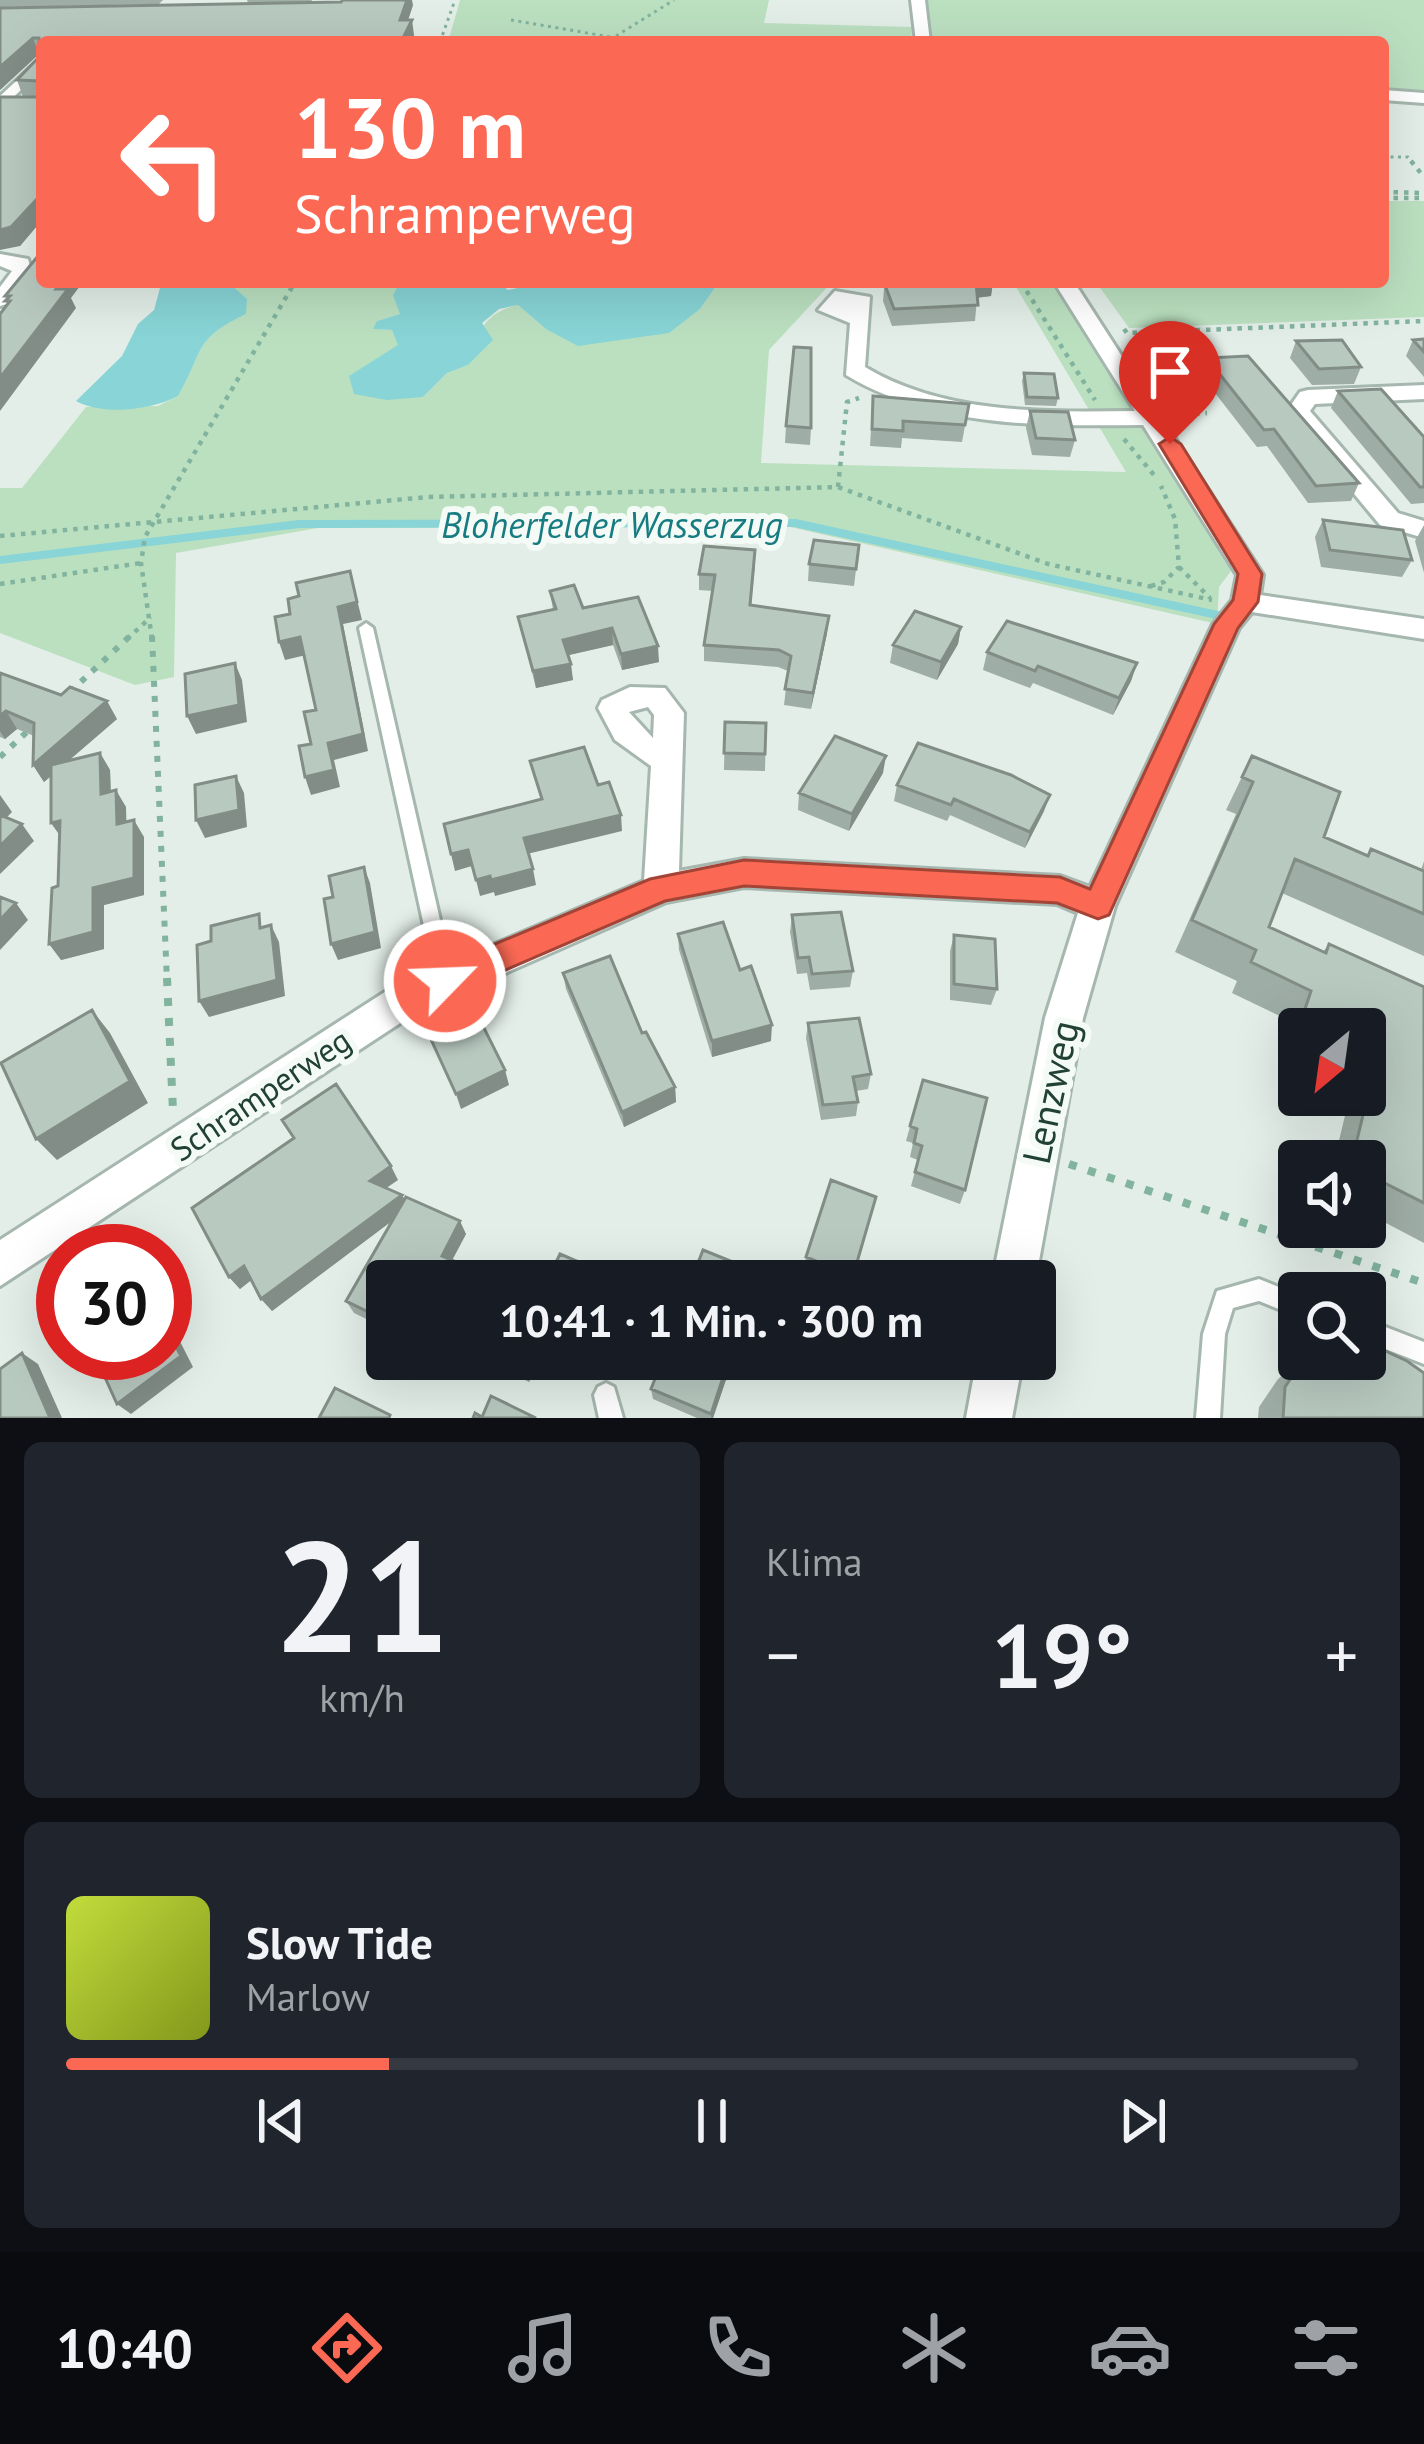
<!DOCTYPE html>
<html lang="de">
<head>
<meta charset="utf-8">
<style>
  body { margin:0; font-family:"PT Sans",sans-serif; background:#20242c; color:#f1f3f6; height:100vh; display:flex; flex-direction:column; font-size:45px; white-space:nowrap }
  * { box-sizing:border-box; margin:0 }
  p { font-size:39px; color:#9ea1a6 }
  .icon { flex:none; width:66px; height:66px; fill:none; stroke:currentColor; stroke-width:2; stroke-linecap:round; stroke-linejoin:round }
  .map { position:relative; height:1418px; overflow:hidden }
  .panel { display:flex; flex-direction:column; gap:24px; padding:24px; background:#0d0f14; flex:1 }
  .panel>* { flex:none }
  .banner { position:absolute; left:36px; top:36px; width:1353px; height:252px; border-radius:12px; box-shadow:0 12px 48px #0002; background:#fb6954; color:#fff; overflow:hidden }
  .needle { width:78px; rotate:209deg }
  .controls { position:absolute; left:1278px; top:1008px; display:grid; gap:24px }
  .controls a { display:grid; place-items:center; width:108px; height:108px; border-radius:12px; background:#171b24; box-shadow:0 12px 48px #0002; font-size:60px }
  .speed { position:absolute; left:36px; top:1224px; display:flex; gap:24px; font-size:60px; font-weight:700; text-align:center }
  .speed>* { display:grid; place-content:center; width:156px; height:156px; border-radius:50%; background:#171b24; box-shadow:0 12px 48px #0002; line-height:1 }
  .speed .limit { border:18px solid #d22; background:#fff; color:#111 }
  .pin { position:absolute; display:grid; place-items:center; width:102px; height:102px; color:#fff; margin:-123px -51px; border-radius:50% 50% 50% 0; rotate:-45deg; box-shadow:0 0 12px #0007 }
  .pin .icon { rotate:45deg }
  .me { position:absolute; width:132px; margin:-66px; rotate:66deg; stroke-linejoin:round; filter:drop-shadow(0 0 9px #0008) }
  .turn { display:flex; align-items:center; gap:42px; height:252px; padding:0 60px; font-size:54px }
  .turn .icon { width:156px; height:156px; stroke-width:2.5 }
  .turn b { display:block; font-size:84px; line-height:102px }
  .big { font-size:90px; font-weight:700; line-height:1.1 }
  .panel .tile { flex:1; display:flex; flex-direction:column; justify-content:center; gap:18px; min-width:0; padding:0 42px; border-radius:18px; background:#20242c }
  .panel .dial { align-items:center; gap:0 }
  .dial b { font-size:156px; line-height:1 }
  .song { display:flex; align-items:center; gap:36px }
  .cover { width:144px; height:144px; border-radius:18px; background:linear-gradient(135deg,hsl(70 70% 55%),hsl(70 70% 35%)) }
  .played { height:12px; border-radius:6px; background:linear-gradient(90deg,#fb6954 25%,#363941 25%) }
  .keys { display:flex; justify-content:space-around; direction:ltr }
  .heat { display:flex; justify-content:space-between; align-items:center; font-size:66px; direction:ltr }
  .panel .tiles { flex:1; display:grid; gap:24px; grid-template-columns:1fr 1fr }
  .tile:last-child { grid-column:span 2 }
  .trip { position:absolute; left:366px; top:1260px; width:690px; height:120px; border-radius:12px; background:#171b24; box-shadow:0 12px 48px #0002; font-weight:700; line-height:120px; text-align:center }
  .tabs { display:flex; height:192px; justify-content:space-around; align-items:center; background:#090b0e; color:#9ea1a6 }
  .tabs .icon { width:84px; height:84px }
  .tabs .active { color:#fb6954 }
  .tabs b { font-size:54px; color:#f1f3f6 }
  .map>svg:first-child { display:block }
  .green { fill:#bbe0c0 }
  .water { fill:#88d4d6 }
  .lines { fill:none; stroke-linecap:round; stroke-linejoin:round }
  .stream { stroke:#88d4d6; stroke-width:8 }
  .service-casing { stroke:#a5b7ae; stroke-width:6 }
  .minor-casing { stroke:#a5b7ae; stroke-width:6 }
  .path-far3 { stroke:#81b39e; stroke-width:3; stroke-dasharray:3 4.5; stroke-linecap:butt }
  .path-far2 { stroke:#81b39e; stroke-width:4.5; stroke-dasharray:4.5 6; stroke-linecap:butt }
  .path-far1 { stroke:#81b39e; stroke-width:6; stroke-dasharray:6 9; stroke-linecap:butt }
  .path { stroke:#81b39e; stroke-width:8; stroke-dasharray:8 12; stroke-linecap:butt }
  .service { fill:#fff; fill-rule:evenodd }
  .minor { fill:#fff; fill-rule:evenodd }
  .wall { fill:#9eada5 }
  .shaded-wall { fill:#818d86 }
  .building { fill:#b8c9c0; stroke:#818d86; stroke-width:3 }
  .route { fill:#fb6954; stroke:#a34437; stroke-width:3 }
  .labels { text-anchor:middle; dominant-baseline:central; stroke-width:12; stroke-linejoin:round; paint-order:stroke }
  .street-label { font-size:33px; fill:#214134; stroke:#f4faf6 }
  .water-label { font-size:36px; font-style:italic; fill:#177c81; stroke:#f4faf6 }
  .near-street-label { font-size:39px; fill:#214134; stroke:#f4faf6 }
</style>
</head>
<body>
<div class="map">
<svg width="1424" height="1418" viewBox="0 0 1424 1418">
  <rect width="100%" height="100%" fill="#e3eee8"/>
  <path class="green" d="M460 0H769L764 23 912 27 911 42H448Z
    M927 0H1424V93L1383 91V42H929Z
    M1383 201H1424V317L1129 328 1096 282H1383Z
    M222 282H412L398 286 400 314 377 321 375 329 392 330 423 397 447 373 468 365C478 333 483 313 518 305L546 329 700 309 719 282H832L769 350 761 463 1126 472 1013 282H1052L1231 571 1219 587 1217 624 790 527 318 528 176 553 174 677 135 685 0 633V488H22L86 407 158 406 178 396C205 350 192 340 246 314L230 284Z"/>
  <path class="water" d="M191 282 230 284 247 299 246 314C192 340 205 350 178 396 151 410 104 416 76 401L122 356 138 324 154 310 160 288Z
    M412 282H498L508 290 547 282H719L700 309 669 333 578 346 546 329 518 305 499 309 482 323 493 340 468 365 447 373 423 397 387 400 354 394 349 376 398 345 392 330 373 329 377 321 400 314 393 295 398 286Z"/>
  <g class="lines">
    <path class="stream" d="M0 560 299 524 795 523 1217 615"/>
    <g class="service-casing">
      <path id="service" d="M366 623 373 628 454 981 451 987 445 989 439 987 436 981 359 628Z
        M1259 1279 1299 1295V1317L1259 1301 1233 1308 1225 1334 1220 1418H1196L1203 1334 1217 1291Z
        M1365 1319 1424 1342V1364L1365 1341Z
        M606 1383 614 1387 623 1418H599L594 1395 598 1387Z"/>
    </g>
    <g class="minor-casing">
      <path id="minor" d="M911 0H925L930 42H916Z
        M42 57V70L0 110V96Z
        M1383 90 1424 93V103L1383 100Z
        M0 254 28 259 32 272 7 304 0 306V287L12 271 0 266Z
        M1054 282H1074L1263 575 1260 595 1424 619V639L1252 612 1239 628 1115 906 1083 1018 1035 1283 992 1281 1045 1018 1078 913 1057 904 744 887 666 902 417 1012 0 1286V1240L391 988 644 881 651 766 615 740 598 708 602 700 630 687 665 688 684 713 679 871 744 859 1060 876 1090 887 1213 624 1232 600 1237 575 1143 425C1043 426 934 428 846 375L850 323 818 310 835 291 870 297 865 367C945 415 1045 412 1135 411ZM648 707 654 715 653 738 629 712Z
        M1424 385V399L1315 404 1310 411 1398 513 1424 521V538L1380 525 1286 412 1300 392 1308 390Z
        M977 1359H1023L1012 1418H966Z"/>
    </g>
    <path class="path-far3" d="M511 20 640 42
      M616 36 674 0
      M440 42 455 0
      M1383 157H1408L1414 164"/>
    <path class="path-far2" d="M1411 161 1424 177
      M1383 192 1424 193
      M1383 198H1424
      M1021 282 1095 400
      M1124 329 1127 333 1424 321
      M1174 416 1207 413
      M1124 439 1154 475
      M838 487 847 402 859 398
      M0 536 428 497 838 487 1048 564 1212 600
      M1179 567 1210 598
      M0 584 141 563
      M1151 586 1164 582 1179 567 1175 519 1161 486
      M127 639 151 617
      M152 639 141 563 145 537 295 282"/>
    <path class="path-far1" d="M152 636 167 981
      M70 692 130 636
      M0 757 30 729"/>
    <path class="path" d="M167 978 173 1111
      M1069 1164 1424 1283"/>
    <use href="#service" class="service"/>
    <use href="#minor" class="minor"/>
  </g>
  <path class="wall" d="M0 0H163L159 4 0 7Z
    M247 0H312L311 2 248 3Z
    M413 5 408 20 414 35 411 42H42V220L20 246 23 97 17 80 39 57V54L0 90V8Z
    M881 282H993L991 296 977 298 975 321 892 326 883 301 884 289Z
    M1424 339V377L1406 356 1413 340Z
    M1296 341 1361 367 1354 384 1312 385 1290 358Z
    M1207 358 1359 483 1351 501 1308 503 1267 446 1257 447 1201 375Z
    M1024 373 1058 398 1056 406 1025 405 1022 381Z
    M1338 391 1424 437V503L1411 504 1331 408Z
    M873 396 969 404 962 442 902 438 901 448 870 446Z
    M1030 411 1075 440 1070 457 1032 455 1026 428Z
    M786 426 811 428 810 445 785 443Z
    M1323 520 1412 560 1402 577 1321 567 1315 537Z
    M1424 525V573L1415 541Z
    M859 545 854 586 808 581 809 564Z
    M755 566 751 605 827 633 811 709 784 705 788 671 778 667 704 661V645L713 591 699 590V574Z
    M550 591 583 608 659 662 622 670 613 645 568 655 573 680 536 688 518 617 553 610Z
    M961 627 958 644 937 680 890 663 893 645Z
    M987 652 1137 663 1131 681 1113 715 1033 683 1030 688 983 670Z
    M0 673 117 719 69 760 100 753 110 770 111 791 126 807V822L144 837V895L104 905V949L61 960 58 886 60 836 51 776 44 782 33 765 34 736 17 729 5 739 0 737Z
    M725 722 766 723 765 771 724 770Z
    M1252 756 1324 837 1367 855 1371 849 1421 870 1424 861V956L1282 893 1269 927 1323 952 1329 944 1424 987V1243L1365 1212V1161H1334L1350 1095H1365V1029H1299V1050L1282 1042 1290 1021 1232 993 1237 981 1175 952 1236 814 1226 810Z
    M883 773 849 831 798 810 799 793Z
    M897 785 1044 811 1025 848 950 815 947 821 894 801Z
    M792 915 853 971 850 987 810 990 807 973 797 974 790 932Z
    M678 934 740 970 771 1041 712 1057 679 950Z
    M954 935 997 989 991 1005 950 1000V951Z
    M563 973 642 1033 675 1087 676 1102 624 1127 566 989Z
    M808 1023 871 1074 868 1089 856 1091 858 1102 856 1116 821 1120 806 1038Z
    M923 1080 965 1190 960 1204 911 1186 918 1160 910 1157 913 1143 906 1141Z
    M398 1180 386 1188 402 1195 405 1200 466 1234 452 1260 470 1268 475 1281H387V1329L354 1313 346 1301 392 1221 272 1311 251 1280 240 1289 229 1277Z
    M876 1197 852 1281H832L804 1270 806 1257Z
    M485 1359H539L529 1382 486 1362Z
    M663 1359H733L713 1418H697L653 1399 651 1389Z
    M1303 1359 1424 1418H1258L1259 1407 1278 1379Z"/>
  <path class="shaded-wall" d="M407 0H412L413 5 403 35 400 20Z
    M412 20 414 35 411 42H401Z
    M33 38 39 54 0 90V67Z
    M36 200 42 215V220L20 246 0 250V230Z
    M61 282H83L71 298 76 308 0 411V378Z
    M976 282H993L991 296 973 298Z
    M350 571 362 620 343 624 368 751 334 760 340 787 311 795 305 777 328 743 338 607Z
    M829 616 827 633 811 709 813 693Z
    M961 627 958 644 937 680 941 662Z
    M612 628 613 645 565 656 563 640Z
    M300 637 306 655 285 660 279 642Z
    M658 646 659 662 622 670 621 654Z
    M235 663 242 680 247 722 196 734 187 716Z
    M1137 663 1131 681 1113 715 1119 698Z
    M571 664 573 680 536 688 533 671Z
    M107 701 117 719 44 782 33 765Z
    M6 711 17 729 5 739 0 731V716Z
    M100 753 110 770 111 811 101 794Z
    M886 756 883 773 849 831 852 814Z
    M236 776 244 793 247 827 205 838 196 820Z
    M116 790 126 807 127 841 117 824Z
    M0 795 12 812 0 824Z
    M1050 795 1044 811 1025 848 1030 832Z
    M621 815 622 831 527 854 524 838Z
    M134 820 144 837V895L104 905V949L61 960 49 944 93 888Z
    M60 821 63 840 51 823Z
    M22 824 34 841 0 874V846Z
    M468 850 472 866 455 871 451 854Z
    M364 867 370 883 381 948 338 960 331 944Z
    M533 869 536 885 495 896 494 892 480 896 476 880Z
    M16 903 28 920 0 950V920Z
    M271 925 279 942 285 996 209 1017 199 1001Z
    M92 1010 110 1033 148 1103 57 1160 36 1139Z
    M772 1025 771 1041 712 1057V1041Z
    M505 1070 509 1085 461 1109 456 1094Z
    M675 1087 676 1102 624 1127 622 1112Z
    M391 1166 398 1180 377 1194 370 1181Z
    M402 1195 409 1208 272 1311 261 1299Z
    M460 1221 466 1234 448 1268 442 1256Z
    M244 1266 254 1278 240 1289 229 1277Z
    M470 1268 475 1281H463Z
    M165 1312 193 1367 131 1414 117 1404 165 1325Z
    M22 1353 38 1364 62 1418H50Z
    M530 1359H539L529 1382 525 1371Z
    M729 1359H733L713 1418H711Z"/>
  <path class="building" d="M343 0H407L400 20H412L401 42H42V200H36L11 227 0 230V97H39V81L17 80 39 57V38H33L0 67V8L341 2Z
    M38 256H42V282H61L56 289H68L0 378V314L10 301H5L10 296H5Z
    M891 282H976L978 305 894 309 885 285H892Z
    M1424 339V352L1413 340Z
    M1342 340 1361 367 1319 369 1296 341Z
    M794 347 811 348V428L786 426Z
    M1248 356 1359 483 1316 486 1274 429 1264 430 1207 358Z
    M1024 373 1054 374 1058 398 1027 397Z
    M1381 389 1424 437V487H1420L1338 391Z
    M873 396 969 404 965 425 903 421V431L872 429Z
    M1030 411 1068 412 1075 440 1036 438Z
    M1323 520 1403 530 1412 560 1330 550Z
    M814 540 859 545 856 569 809 564Z
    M704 546 755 550 750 605 829 616 813 693 785 689 791 656 779 650 704 645 715 575 699 574Z
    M350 571 357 602 338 607 363 734 328 743 334 770 305 777 299 746 311 744 304 712 316 710 300 637 279 642 275 617 290 614 288 599 299 596 296 583Z
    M574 585 583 608 638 597 658 646 621 654 612 628 563 640 571 664 533 671 518 617 556 609 550 591Z
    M915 611 961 627 941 662 893 645Z
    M1007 621 1137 663 1119 698 1038 666 1035 671 987 652Z
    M235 663 239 705 187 716 185 674Z
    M0 673 61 695 70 687 107 701 33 765 34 723 6 711 0 716Z
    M725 722 766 723 765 754 724 753Z
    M835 736 886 756 852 814 799 793Z
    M918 743 1011 775 1050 795 1030 832 954 799 951 805 897 785Z
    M584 747 598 785 609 782 621 815 524 838 533 869 491 880 490 876 476 880 468 850 451 854 444 824 542 799 530 761Z
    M100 753 101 794 116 790 117 824 134 820V878L93 888V932L49 944 52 888 58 886 60 821 51 823V765Z
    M1252 756 1340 792 1324 837 1368 856 1371 849 1424 871V914L1295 859 1269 927 1326 953 1329 944 1424 987V1203L1365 1173V1161H1352L1379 1048 1365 1041V1029H1339L1304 1012 1311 991 1251 962 1256 950 1192 920 1253 782 1242 777Z
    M236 776 239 810 196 820 195 785Z
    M0 815 22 824 0 846Z
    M364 867 375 932 331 944 324 899 333 897 329 876Z
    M0 897 16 903 0 920Z
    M841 912 853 971 812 974 809 957 798 958 792 915Z
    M259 914 260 928 271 925 277 980 199 1001 197 945 211 941V926Z
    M723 922 740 970 751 966 772 1025 712 1041 678 934Z
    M954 935 995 939 997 989 954 984Z
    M610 956 642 1033 646 1032 675 1087 622 1112 563 973Z
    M92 1010 130 1081 36 1139 1 1063Z
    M476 1012 505 1070 456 1094 429 1035Z
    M859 1018 871 1074 853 1077 858 1102 823 1105 808 1023Z
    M923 1080 987 1098 965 1190 915 1172 922 1146 914 1143 917 1129 910 1126Z
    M336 1084 391 1166 370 1181 402 1195 261 1299 244 1266 229 1277 192 1208 294 1138 282 1120Z
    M831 1180 876 1197 853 1276 806 1257Z
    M406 1197 460 1221 442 1256 470 1268 463 1281H387V1321L346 1301Z
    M703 1250 758 1272 755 1281H691Z
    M560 1254 614 1277 612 1281H547Z
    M165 1325 181 1356 117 1404 94 1353H165Z
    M1365 1344H1370L1407 1361 1424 1373V1418H1283L1285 1387 1304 1359H1365Z
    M22 1353 50 1418H0V1369Z
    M499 1359H530L525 1371Z
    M663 1359H729L711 1414 651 1389Z
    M335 1388 390 1415 389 1418H319Z
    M491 1396 536 1418H473L475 1413 482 1417Z"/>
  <path class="route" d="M1170 437 1181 444 1262 574 1258 602 1238 628 1109 915 1098 919 1057 903 744 886 665 901 457 991 445 995 433 991 428 981 433 970 650 879 744 860 1060 877 1090 889 1214 624 1233 600 1238 574 1159 444Z"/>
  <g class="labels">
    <g class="street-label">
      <text transform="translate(260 1094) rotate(-34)">Schramperweg</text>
    </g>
    <g class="water-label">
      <text x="612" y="524">Bloherfelder Wasserzug</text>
    </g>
    <g class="near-street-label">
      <text transform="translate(1050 1092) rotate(-78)">Lenzweg</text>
    </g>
  </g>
</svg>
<div class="controls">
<a><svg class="needle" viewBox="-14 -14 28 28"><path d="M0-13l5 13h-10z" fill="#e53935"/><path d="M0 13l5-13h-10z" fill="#9ea1a6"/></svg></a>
<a><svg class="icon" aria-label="sound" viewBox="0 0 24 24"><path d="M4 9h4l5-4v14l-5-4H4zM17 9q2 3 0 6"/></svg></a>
<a><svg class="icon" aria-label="search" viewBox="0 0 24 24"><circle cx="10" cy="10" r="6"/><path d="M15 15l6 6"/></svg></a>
</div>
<div class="speed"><div class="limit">30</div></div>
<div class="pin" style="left:1170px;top:444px;background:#d93025"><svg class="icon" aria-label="arrive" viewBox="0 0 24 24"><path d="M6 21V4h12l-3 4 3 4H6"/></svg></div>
<svg class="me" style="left:445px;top:981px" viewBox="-20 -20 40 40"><circle r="17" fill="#fb6954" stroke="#fff" stroke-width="3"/><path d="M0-11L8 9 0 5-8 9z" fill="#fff"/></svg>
<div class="trip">10:41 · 1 Min. · 300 m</div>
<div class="banner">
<div class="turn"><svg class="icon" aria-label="left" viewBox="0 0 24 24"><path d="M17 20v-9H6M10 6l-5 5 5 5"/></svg><div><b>130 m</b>Schramperweg</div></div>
</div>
</div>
<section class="panel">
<div class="tiles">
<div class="tile dial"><b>21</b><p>km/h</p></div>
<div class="tile"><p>Klima</p>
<div class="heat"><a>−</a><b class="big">19°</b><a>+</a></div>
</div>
<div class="tile">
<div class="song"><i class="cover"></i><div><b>Slow Tide</b><p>Marlow</p></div></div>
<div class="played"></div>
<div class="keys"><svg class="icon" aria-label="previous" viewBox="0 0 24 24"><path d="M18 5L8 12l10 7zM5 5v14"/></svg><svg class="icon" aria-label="pause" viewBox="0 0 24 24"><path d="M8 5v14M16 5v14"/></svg><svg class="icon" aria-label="next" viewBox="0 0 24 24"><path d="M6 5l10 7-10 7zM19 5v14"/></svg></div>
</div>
</div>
</section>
<nav class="tabs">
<b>10:40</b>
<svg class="icon active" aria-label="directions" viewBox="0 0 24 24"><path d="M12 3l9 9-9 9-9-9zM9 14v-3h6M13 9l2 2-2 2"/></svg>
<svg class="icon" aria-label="music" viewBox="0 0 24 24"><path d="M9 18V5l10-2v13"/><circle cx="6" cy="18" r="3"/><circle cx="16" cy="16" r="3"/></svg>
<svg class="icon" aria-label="phone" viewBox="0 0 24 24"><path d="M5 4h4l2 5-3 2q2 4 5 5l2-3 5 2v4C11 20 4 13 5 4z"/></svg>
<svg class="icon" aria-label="climate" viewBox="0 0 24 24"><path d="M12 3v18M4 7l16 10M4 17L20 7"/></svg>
<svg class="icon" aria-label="car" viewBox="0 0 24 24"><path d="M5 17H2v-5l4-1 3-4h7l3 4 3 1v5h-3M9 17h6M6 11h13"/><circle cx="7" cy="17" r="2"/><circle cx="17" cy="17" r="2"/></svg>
<svg class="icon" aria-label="filters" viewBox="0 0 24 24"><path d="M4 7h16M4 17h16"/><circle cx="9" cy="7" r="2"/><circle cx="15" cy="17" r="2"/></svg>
</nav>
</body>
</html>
